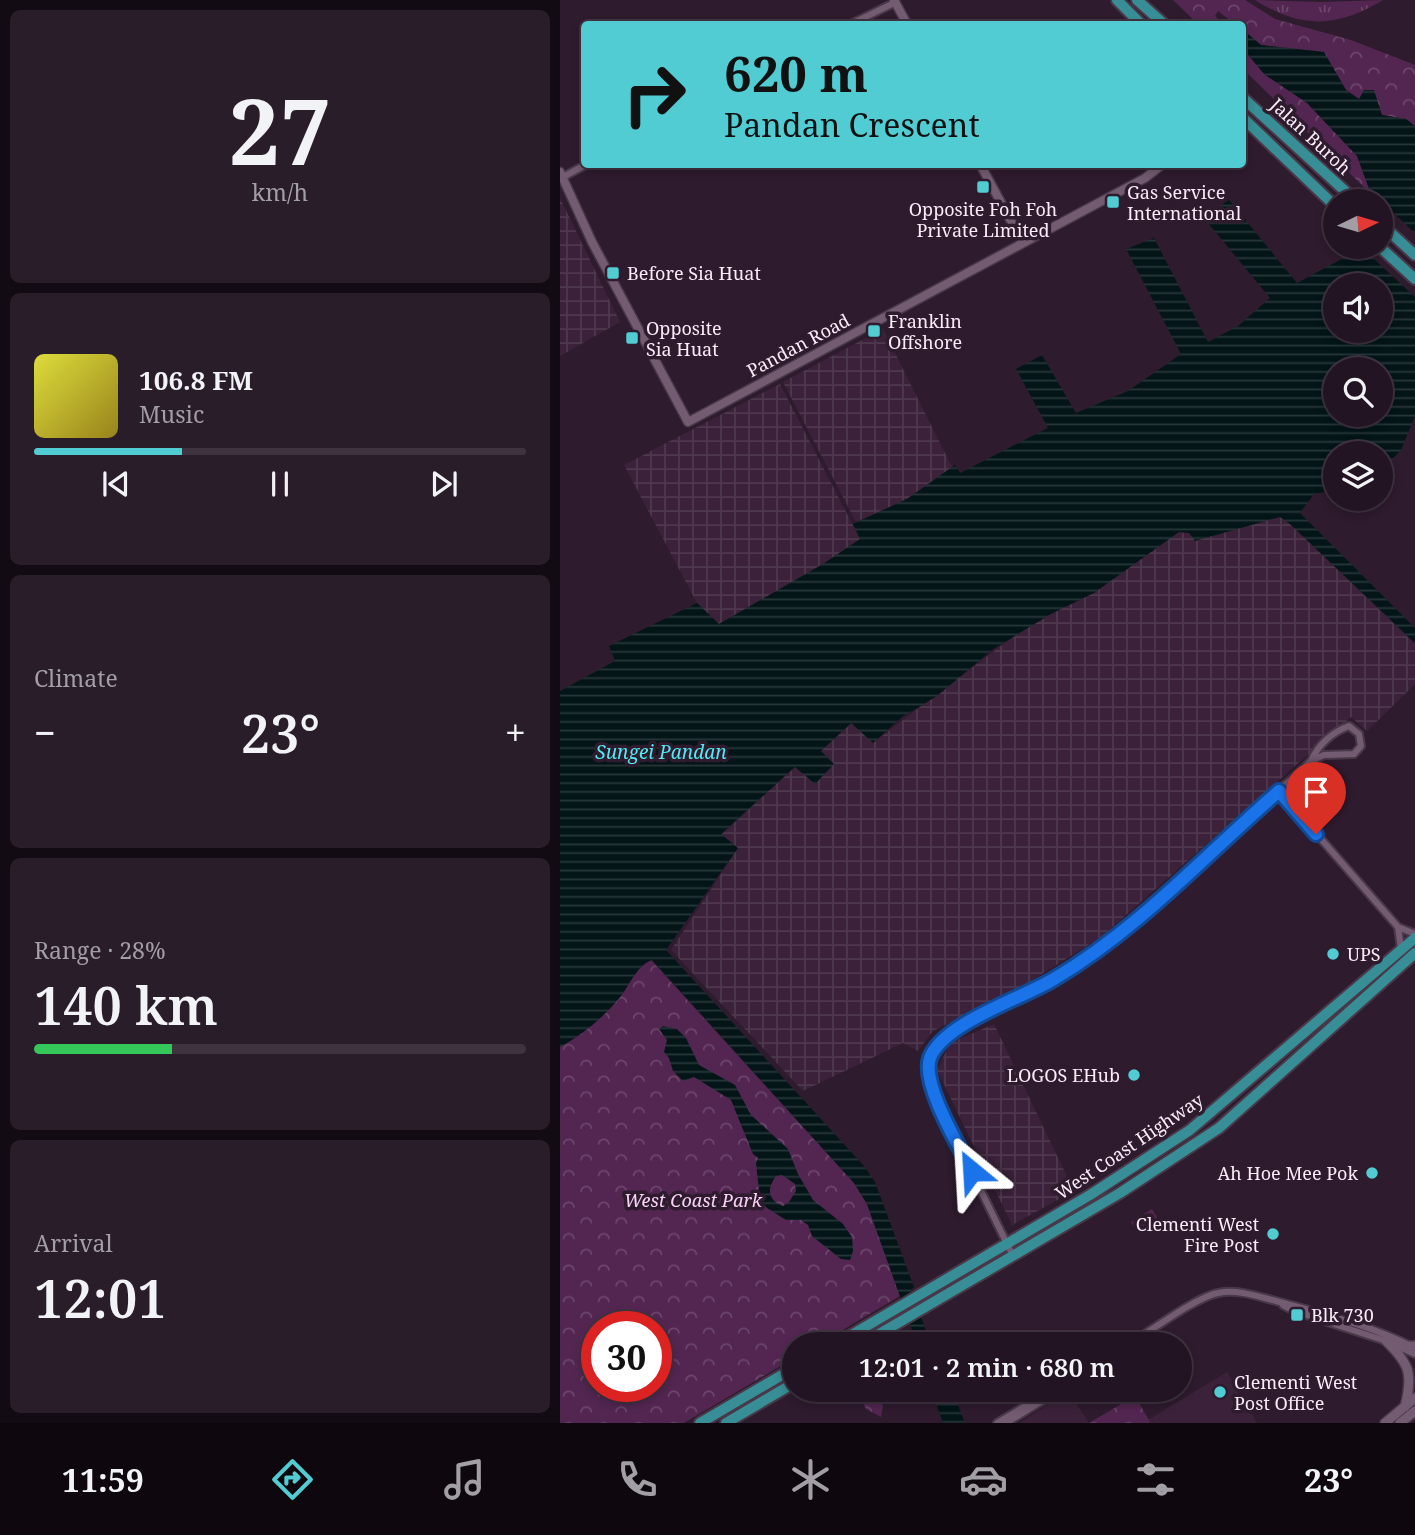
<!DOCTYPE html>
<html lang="en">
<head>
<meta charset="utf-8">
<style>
  body { margin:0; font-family:"Noto Serif",serif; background:#2a1d2a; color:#f1f3f6; height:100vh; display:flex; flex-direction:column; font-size:26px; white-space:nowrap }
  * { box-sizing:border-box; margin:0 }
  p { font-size:23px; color:#a29ea5 }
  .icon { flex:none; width:38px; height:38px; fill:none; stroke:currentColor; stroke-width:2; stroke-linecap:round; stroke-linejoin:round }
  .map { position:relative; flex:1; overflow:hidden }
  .side { display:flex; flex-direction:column; gap:10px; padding:10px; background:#130b13; width:560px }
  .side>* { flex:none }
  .guide { position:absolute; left:21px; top:21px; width:665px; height:147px; border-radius:7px; box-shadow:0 4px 10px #0003,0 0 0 2px #3f3340; background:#51ccd3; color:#111; overflow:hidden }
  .needle { width:46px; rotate:85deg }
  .tools { position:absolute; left:763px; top:189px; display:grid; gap:14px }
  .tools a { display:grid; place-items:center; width:70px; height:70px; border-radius:50%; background:#221422; box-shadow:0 4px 10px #0003,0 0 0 2px #3f3340; font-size:35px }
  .speed { position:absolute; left:21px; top:1311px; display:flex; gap:14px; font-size:35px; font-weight:700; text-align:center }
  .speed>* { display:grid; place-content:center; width:91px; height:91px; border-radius:50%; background:#221422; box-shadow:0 4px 10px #0003,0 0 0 2px #3f3340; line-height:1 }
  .speed .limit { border:10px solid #d22; background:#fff; color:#111 }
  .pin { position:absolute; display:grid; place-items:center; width:60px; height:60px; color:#fff; margin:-72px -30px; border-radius:50% 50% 50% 0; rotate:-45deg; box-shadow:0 0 7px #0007 }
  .pin .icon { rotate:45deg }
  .me { position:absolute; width:77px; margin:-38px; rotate:333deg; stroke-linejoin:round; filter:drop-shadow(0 0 5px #0008) }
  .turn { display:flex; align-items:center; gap:24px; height:147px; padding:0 28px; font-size:32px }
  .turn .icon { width:91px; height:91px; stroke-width:2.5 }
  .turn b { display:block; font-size:49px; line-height:60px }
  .big { font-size:52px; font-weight:600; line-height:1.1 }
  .side .widget { flex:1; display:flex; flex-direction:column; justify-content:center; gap:10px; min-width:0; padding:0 24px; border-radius:10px; background:#2a1d2a }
  .side .dial { align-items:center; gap:0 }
  .dial b { font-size:91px; line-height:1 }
  .song { display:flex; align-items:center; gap:21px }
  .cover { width:84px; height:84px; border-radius:10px; background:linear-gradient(135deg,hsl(60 70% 55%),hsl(50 70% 35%)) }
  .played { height:7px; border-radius:4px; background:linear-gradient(90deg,#51ccd3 30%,#3f3340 30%) }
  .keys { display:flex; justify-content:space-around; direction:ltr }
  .heat { display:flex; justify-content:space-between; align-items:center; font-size:38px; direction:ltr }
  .charge { height:10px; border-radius:5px; background:linear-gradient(90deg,#34c759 28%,#3f3340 0) }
  .trip { position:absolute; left:222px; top:1332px; width:410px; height:70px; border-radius:35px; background:#221422; box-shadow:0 4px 10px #0003,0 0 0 2px #3f3340; font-weight:600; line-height:70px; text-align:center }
  .tab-bar { display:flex; height:112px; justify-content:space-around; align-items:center; background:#0e080e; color:#a29ea5 }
  .tab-bar .icon { width:49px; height:49px }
  .tab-bar .selected { color:#51ccd3 }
  .tab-bar b { font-size:32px; color:#f1f3f6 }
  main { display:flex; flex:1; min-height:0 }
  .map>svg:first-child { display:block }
  .built { fill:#3b223a }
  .industrial { fill:url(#industrial-grid) }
  .grass { fill:url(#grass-tufts) }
  .forest { fill:url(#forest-crowns); fill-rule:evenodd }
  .garden { fill:#522651 }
  .water { fill:url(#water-rules); fill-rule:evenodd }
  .pier { fill:#2e1b2e }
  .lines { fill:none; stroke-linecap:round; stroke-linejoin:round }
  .minor-casing { stroke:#483848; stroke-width:10 }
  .tertiary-casing { stroke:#483848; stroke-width:11 }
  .secondary-casing { stroke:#483848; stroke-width:12 }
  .trunk-casing { stroke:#483848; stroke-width:14 }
  .minor { stroke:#735b71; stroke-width:6 }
  .tertiary { stroke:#735b71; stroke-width:8 }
  .secondary { stroke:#735b71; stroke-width:9 }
  .trunk { stroke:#378e96; stroke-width:10 }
  .route-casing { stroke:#114b97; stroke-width:18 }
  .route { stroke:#1a73e8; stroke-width:12 }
  .poi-dot { fill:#51ccd3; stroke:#2e1b2e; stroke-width:2.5 }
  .labels { text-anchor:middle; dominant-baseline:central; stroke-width:7; stroke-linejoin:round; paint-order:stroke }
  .street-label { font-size:18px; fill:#f9ebf8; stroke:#2e1b2e }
  .poi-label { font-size:18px; fill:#f9ebf8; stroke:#2e1b2e; text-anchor:start }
  .park-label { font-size:18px; font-style:italic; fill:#fad3f8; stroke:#2e1b2e }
  .water-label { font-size:19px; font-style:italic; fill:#50eaf3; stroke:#2e1b2e }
</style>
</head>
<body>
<main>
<section class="side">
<div class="widget dial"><b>27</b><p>km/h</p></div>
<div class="widget">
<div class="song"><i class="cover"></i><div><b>106.8 FM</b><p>Music</p></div></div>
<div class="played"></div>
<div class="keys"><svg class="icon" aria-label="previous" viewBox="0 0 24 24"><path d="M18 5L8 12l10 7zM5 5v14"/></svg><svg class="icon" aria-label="pause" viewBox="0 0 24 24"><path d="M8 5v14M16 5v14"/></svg><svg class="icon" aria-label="next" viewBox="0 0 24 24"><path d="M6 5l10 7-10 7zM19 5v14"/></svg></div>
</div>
<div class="widget"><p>Climate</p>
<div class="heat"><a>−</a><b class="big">23°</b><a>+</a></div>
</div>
<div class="widget"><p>Range · 28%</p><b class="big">140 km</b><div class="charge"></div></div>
<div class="widget"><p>Arrival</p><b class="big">12:01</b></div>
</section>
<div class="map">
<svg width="855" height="1423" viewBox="0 0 855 1423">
  <defs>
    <pattern id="industrial-grid" width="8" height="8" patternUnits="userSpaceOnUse" patternTransform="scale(1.75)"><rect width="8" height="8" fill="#3b223a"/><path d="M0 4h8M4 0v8" fill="none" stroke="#4e384e"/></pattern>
    <pattern id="grass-tufts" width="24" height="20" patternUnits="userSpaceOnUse" patternTransform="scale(1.75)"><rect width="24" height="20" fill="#522651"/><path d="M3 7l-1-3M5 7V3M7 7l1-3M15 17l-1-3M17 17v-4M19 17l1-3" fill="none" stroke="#6c466b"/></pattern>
    <pattern id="forest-crowns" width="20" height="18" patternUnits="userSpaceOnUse" patternTransform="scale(1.75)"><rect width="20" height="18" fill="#522651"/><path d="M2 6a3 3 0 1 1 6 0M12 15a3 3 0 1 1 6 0" fill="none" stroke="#6c466b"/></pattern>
    <pattern id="water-rules" width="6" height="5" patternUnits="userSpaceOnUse" patternTransform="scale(1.75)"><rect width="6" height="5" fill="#031517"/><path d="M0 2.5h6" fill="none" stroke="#28373a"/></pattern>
  </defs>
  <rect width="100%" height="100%" fill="#2e1b2e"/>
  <path class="built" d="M667 1372 697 1423H583Z
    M508 1391 529 1423H459Z"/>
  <path class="industrial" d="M0 198 60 322 0 356Z
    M323 329 392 467 347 499 296 522 223 382Z
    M220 384 300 539 263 564 159 624 137 603 64 465Z
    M720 517 730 524 855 644V684L807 731 791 717 541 937 466 984 373 1031 358 1051 343 1043 243 1091 111 950 178 848 161 835 235 766 261 751 292 723 314 742 475 620 619 532 629 533Z
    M434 1024 514 1191 452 1225 377 1070 390 1043Z"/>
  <path class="grass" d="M695 0 762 2 823 0C777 28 741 29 695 0Z"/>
  <path class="forest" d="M613 0H685L715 19 791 40 855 65V126L846 119 822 115 786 90 764 52 701 45 683 30 682 24H675L658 11 655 16 663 24H638Z
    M682 48 704 74 747 103 797 156 811 194 683 69Z
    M91 960 294 1183 307 1204 340 1296 259 1344H234V1358L124 1423H0V1047C23 1034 43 1018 60 997 70 985 76 966 91 960ZM37 1326H96V1386H37Z
    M316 1390 319 1391V1399L323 1406 321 1417 306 1409 302 1401Z
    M575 1396 590 1422 588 1423H529Z"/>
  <path class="garden" d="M592 1209 600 1222 578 1234 571 1222Z"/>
  <path class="water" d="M683 30 701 45 764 52 786 90 799 99 804 90H814L822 115 846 119 855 126V416L841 450 821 471V453H775V490L754 494 740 513 855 628V643L730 524 720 517 635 541 629 533 619 532 534 593 491 614 432 650 377 696 342 717 313 743 291 723 261 751 274 764 255 784 235 767 161 834 178 848 106 950 304 1166 315 1182 354 1287 351 1290 367 1333 373 1344H357L307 1204 294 1183 92 960C76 966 70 985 60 997 43 1018 23 1034 0 1047V691L55 661 49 646 137 603 159 624 263 564 300 539 293 524 347 499 395 465 400 473 488 428 456 369 482 355 516 413 568 391 621 354 566 249 594 238 648 342 678 326 710 298 643 217 669 200 737 283 804 247H821L832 232V214L811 194 797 156 747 103 704 74 683 48ZM775 285H821V331H775ZM775 369H821V415H775Z
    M103 1026 117 1029 126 1038 139 1065 175 1085 191 1115 228 1149 238 1174 253 1200 283 1224 292 1237 293 1251 290 1260 281 1259 252 1236 248 1225 241 1220H226L207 1208 200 1200 196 1163 198 1158 193 1154 171 1100 134 1077 123 1081 113 1071 109 1058 104 1052 107 1040 99 1029ZM222 1175 235 1184 236 1191 229 1202 223 1206C207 1200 207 1188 216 1176Z
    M371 1390H392L405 1423H383Z"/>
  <path class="pier" d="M825 205 855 233V297L801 247H821V234L828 230V215L822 209Z"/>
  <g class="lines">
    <g class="minor-casing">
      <path id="minor" d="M291 24 336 2
        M3 177 27 164
        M719 791 838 927 855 934
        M838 927 841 949
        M453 1256 372 1091C364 1068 371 1048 390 1032L478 988 548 944 592 908 751 761 764 755 794 754 801 746 799 734 789 726C772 732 758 745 751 761
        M723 1305 734 1311 826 1341 855 1354
        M569 1344C591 1331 636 1297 658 1293 677 1289 697 1296 716 1301 763 1314 809 1325 853 1347
        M437 1423 492 1390
        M446 1423 500 1390"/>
    </g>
    <g class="tertiary-casing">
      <path id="tertiary" d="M334 0 347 24
        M420 164 463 243
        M0 172 32 242 128 422 585 178 603 164"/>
    </g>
    <g class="secondary-casing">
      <path id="secondary" d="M826 1341C850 1364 853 1374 845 1407
        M851 1346H855
        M825 1423 855 1398
        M840 1423 855 1411"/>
    </g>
    <g class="trunk-casing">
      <path id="trunk" d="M557 0 581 24
        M577 0 604 24
        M682 97 796 201
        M682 117 775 206
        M821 224 855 255
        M820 247 855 279
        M276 1344 530 1195 630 1130 855 938
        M302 1344 560 1193 659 1128 855 953
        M140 1423 234 1368
        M166 1423 234 1383"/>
    </g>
    <use href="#minor" class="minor"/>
    <use href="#tertiary" class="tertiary"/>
    <use href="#secondary" class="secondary"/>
    <use href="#trunk" class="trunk"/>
  </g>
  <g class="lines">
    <g class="route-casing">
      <path id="route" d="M412 1171C399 1146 361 1084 370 1058 383 1023 461 999 494 979 579 929 645 855 719 791L756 834"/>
    </g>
    <use href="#route" class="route"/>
  </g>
  <g class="poi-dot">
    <rect x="416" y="180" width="14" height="14" rx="3.5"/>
    <rect x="546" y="195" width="14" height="14" rx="3.5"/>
    <rect x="46" y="266" width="14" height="14" rx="3.5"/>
    <rect x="307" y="324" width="14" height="14" rx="3.5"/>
    <rect x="65" y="331" width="14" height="14" rx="3.5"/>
    <circle cx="773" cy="954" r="7"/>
    <circle cx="574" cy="1075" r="7"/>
    <circle cx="812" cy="1173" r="7"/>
    <circle cx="713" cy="1234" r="7"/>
    <rect x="730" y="1308" width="14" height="14" rx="3.5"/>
    <circle cx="660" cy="1392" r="7"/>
  </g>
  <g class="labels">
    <g class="street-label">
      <text transform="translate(751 136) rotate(43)">Jalan Buroh</text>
      <text transform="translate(238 345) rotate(-28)">Pandan Road</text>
      <text transform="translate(569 1146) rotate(-34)">West Coast Highway</text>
    </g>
    <g class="poi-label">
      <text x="567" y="192">Gas Service<tspan x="567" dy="21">International</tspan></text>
      <text x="423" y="209" text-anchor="middle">Opposite Foh Foh<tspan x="423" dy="21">Private Limited</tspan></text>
      <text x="67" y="273">Before Sia Huat</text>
      <text x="328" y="321">Franklin<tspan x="328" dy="21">Offshore</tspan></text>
      <text x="86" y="328">Opposite<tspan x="86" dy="21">Sia Huat</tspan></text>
      <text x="787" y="954">UPS</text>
      <text x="560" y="1075" text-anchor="end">LOGOS EHub</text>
      <text x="798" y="1173" text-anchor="end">Ah Hoe Mee Pok</text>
      <text x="699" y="1224" text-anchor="end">Clementi West<tspan x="699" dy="21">Fire Post</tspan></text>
      <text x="751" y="1315">Blk 730</text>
      <text x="674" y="1382">Clementi West<tspan x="674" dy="21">Post Office</tspan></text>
    </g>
    <g class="park-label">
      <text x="133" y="1200">West Coast Park</text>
    </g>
    <g class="water-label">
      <text x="101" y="752">Sungei Pandan</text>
    </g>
  </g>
</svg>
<div class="tools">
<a><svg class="needle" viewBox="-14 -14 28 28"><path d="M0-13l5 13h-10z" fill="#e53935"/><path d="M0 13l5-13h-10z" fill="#a29ea5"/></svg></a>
<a><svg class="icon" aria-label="sound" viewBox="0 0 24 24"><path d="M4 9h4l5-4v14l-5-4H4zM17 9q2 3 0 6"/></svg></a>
<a><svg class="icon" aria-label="search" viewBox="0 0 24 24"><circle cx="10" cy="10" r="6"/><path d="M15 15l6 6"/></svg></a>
<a><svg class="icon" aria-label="layers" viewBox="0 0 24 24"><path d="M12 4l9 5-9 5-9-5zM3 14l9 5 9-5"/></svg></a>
</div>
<div class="speed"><div class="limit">30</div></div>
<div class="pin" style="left:756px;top:834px;background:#d93025"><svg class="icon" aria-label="arrive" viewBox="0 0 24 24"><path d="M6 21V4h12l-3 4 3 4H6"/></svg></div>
<svg class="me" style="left:412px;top:1171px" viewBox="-20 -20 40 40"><path d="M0-17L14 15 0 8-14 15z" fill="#1a73e8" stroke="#fff" stroke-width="4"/></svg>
<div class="trip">12:01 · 2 min · 680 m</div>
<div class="guide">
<div class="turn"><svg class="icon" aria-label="right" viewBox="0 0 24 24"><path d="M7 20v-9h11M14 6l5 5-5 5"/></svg><div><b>620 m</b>Pandan Crescent</div></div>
</div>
</div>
</main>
<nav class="tab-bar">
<b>11:59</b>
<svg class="icon selected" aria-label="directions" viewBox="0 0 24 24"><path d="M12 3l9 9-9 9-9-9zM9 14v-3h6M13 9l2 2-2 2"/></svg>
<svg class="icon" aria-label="music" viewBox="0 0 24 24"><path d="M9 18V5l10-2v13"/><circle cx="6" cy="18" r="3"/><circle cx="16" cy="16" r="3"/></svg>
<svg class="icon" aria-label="phone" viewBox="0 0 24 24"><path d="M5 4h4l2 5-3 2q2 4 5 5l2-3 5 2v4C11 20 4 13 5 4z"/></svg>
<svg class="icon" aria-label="climate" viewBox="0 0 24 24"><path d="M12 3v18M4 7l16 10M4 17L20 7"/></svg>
<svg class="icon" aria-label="car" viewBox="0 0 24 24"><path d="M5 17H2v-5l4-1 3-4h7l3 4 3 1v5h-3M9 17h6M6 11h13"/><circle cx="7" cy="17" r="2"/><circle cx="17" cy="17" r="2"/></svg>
<svg class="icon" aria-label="filters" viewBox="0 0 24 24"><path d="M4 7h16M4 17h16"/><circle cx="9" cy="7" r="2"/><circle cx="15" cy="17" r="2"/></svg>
<b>23°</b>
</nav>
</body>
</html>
